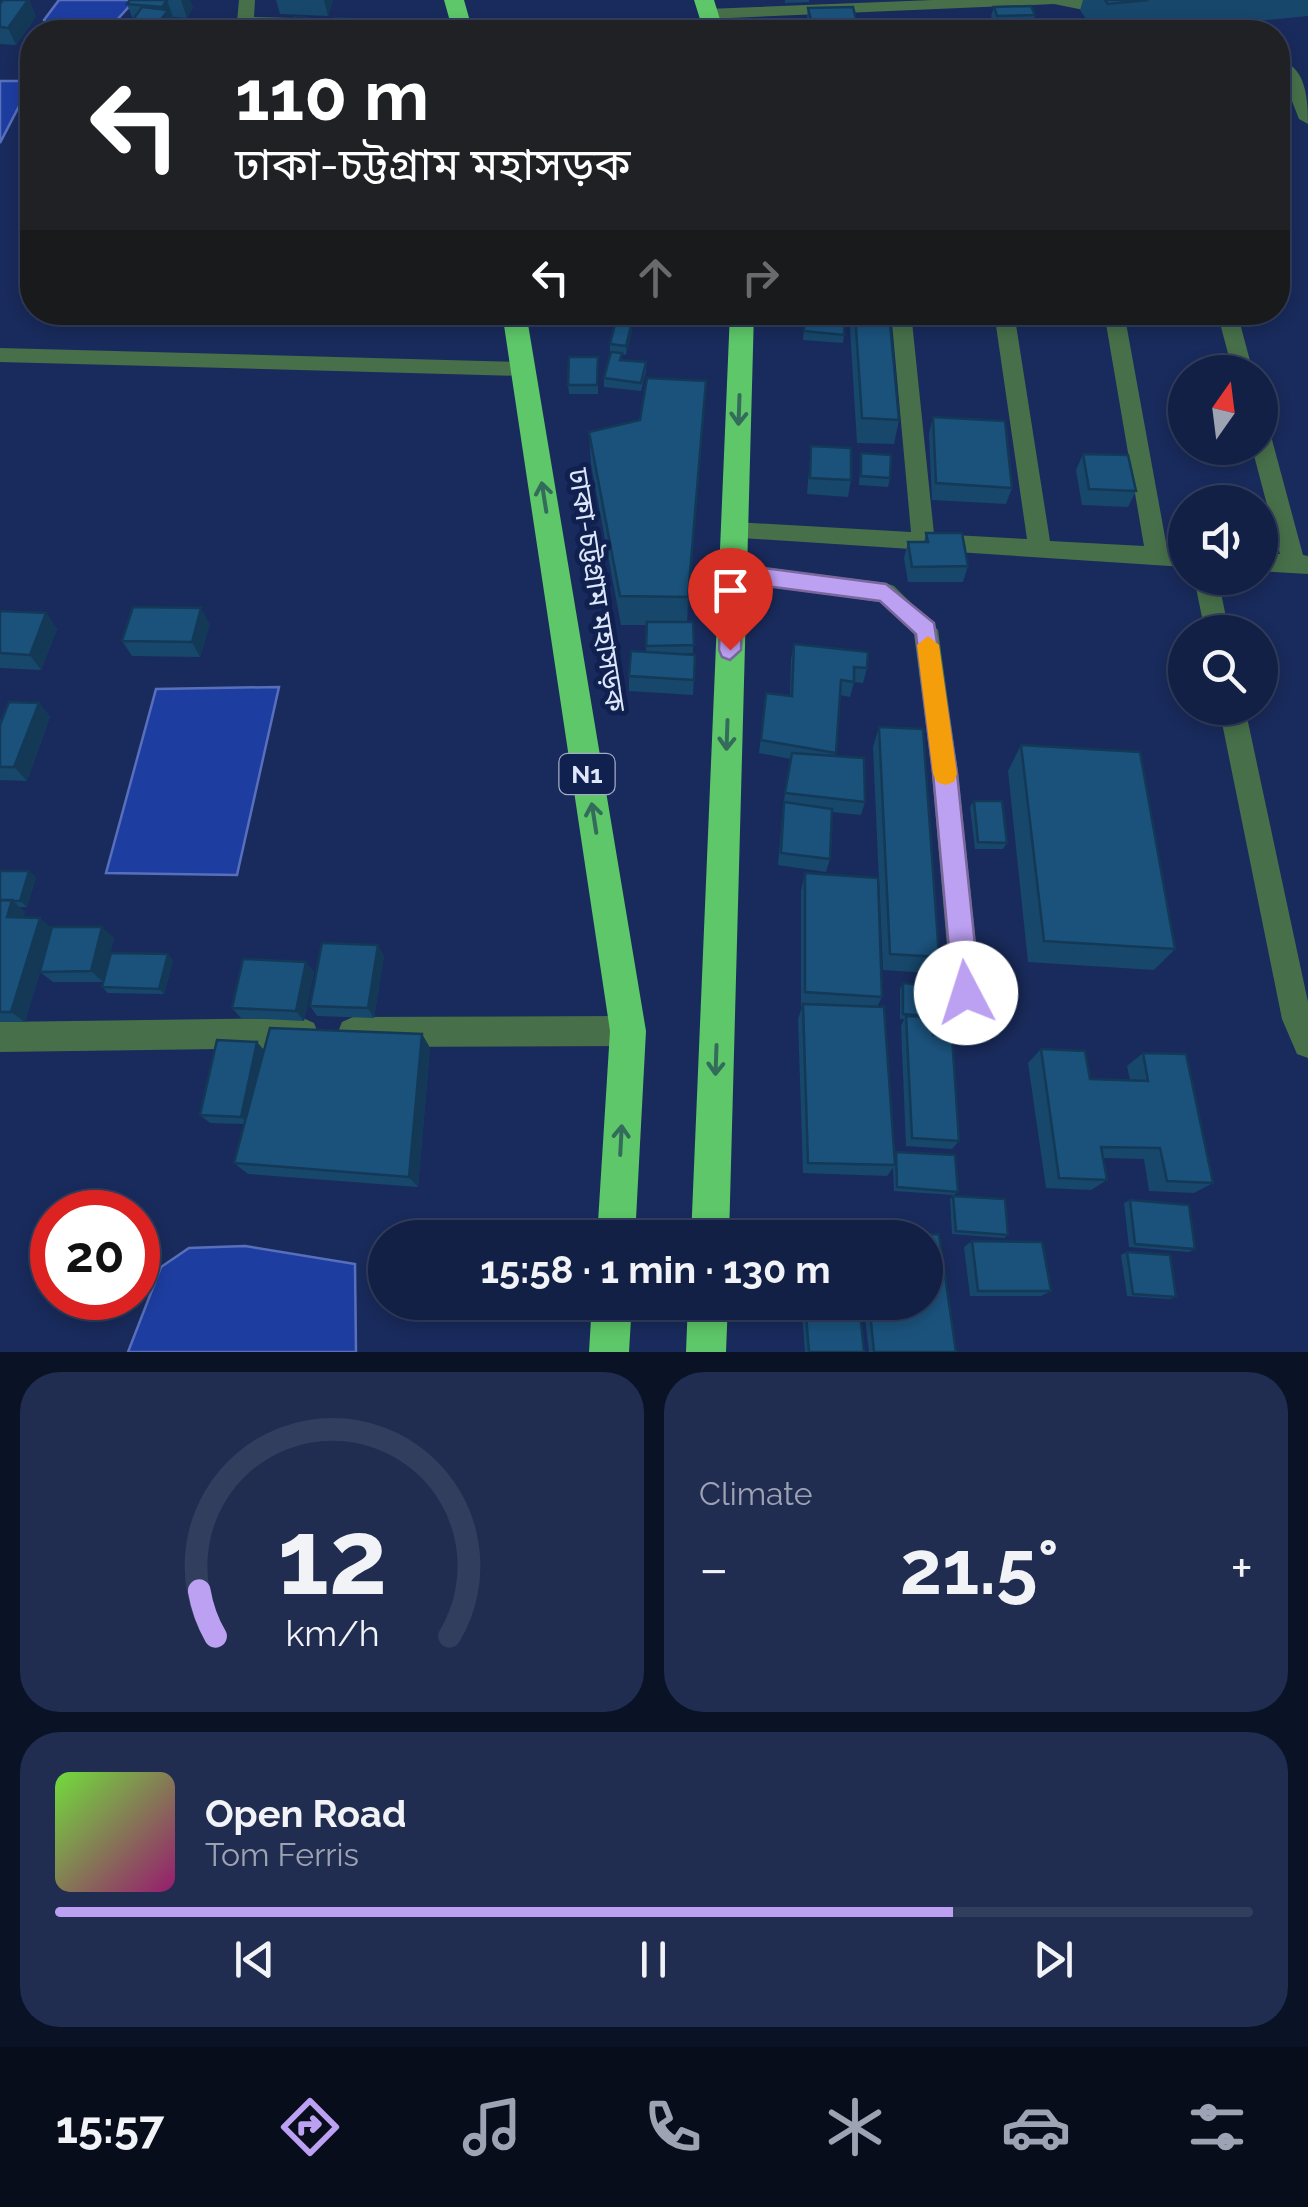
<!DOCTYPE html>
<html lang="en">
<head>
<meta charset="utf-8">
<style>
  body { margin:0; font-family:Raleway,"Noto Sans Bengali",sans-serif; background:#202d50; color:#f1f3f6; height:100vh; display:flex; flex-direction:column; font-size:38px; white-space:nowrap }
  * { box-sizing:border-box; margin:0 }
  p { font-size:32px; color:#9da3b3 }
  .icon { flex:none; width:55px; height:55px; fill:none; stroke:currentColor; stroke-width:2; stroke-linecap:round; stroke-linejoin:round }
  .map { position:relative; height:1352px; overflow:hidden }
  .side { display:flex; flex-direction:column; gap:20px; padding:20px; background:#0a1226; flex:1 }
  .side>* { flex:none }
  .hud { position:absolute; left:20px; top:20px; width:1270px; height:305px; border-radius:40px; box-shadow:0 5px 15px #0003,0 0 0 2px #323e5e; background:#202124; color:#fff; overflow:hidden }
  .needle { width:65px; rotate:14deg }
  .controls { position:absolute; left:1168px; top:355px; display:grid; gap:20px }
  .controls a { display:grid; place-items:center; width:110px; height:110px; border-radius:50%; background:#132045; box-shadow:0 5px 15px #0003,0 0 0 2px #323e5e; font-size:50px }
  .speed { position:absolute; left:30px; top:1190px; display:flex; gap:20px; font-size:50px; font-weight:700; text-align:center }
  .speed>* { display:grid; place-content:center; width:130px; height:130px; border-radius:50%; background:#132045; box-shadow:0 5px 15px #0003,0 0 0 2px #323e5e; line-height:1 }
  .speed .limit { border:15px solid #d22; background:#fff; color:#111 }
  .pin { position:absolute; display:grid; place-items:center; width:85px; height:85px; color:#fff; margin:-102px -42px; border-radius:50% 50% 50% 0; rotate:-45deg; box-shadow:0 0 10px #0007 }
  .pin .icon { rotate:45deg }
  .me { position:absolute; width:110px; margin:-55px; rotate:355deg; stroke-linejoin:round; filter:drop-shadow(0 0 8px #0008) }
  .turn { display:flex; align-items:center; gap:35px; height:210px; padding:0 50px; font-size:45px }
  .turn .icon { width:130px; height:130px; stroke-width:2.5 }
  .turn b { display:block; font-size:70px; line-height:85px }
  .lanes { display:flex; align-items:center; height:95px; padding:0 50px; background:#0003; justify-content:center; gap:50px; direction:ltr }
  .lanes .off { opacity:.35 }
  .big { font-size:75px; font-weight:700; line-height:1.1 }
  .side .tile { flex:1; display:flex; flex-direction:column; justify-content:center; gap:15px; min-width:0; padding:0 35px; border-radius:40px; background:#202d50 }
  .side .dial { align-items:center; gap:0 }
  .dial svg { height:260px; overflow:visible; fill:none; stroke:#323e5e; stroke-width:7; stroke-linecap:round; text-anchor:middle }
  .dial text { fill:#f1f3f6; stroke:none }
  .song { display:flex; align-items:center; gap:30px }
  .cover { width:120px; height:120px; border-radius:15px; background:linear-gradient(135deg,hsl(100 70% 55%),hsl(320 70% 35%)) }
  .played { height:10px; border-radius:5px; background:linear-gradient(90deg,#bca0f2 75%,#323e5e 75%) }
  .keys { display:flex; justify-content:space-around; direction:ltr }
  .heat { display:flex; justify-content:space-between; align-items:center; font-size:55px; direction:ltr }
  .side .tiles { flex:1; display:grid; gap:20px; grid-template-columns:1fr 1fr }
  .tile:last-child { grid-column:span 2 }
  .trip { position:absolute; left:368px; top:1220px; width:575px; height:100px; border-radius:50px; background:#132045; box-shadow:0 5px 15px #0003,0 0 0 2px #323e5e; font-weight:700; line-height:100px; text-align:center }
  .tab-bar { display:flex; height:160px; justify-content:space-around; align-items:center; background:#080d1c; color:#9da3b3 }
  .tab-bar .icon { width:70px; height:70px }
  .tab-bar .selected { color:#bca0f2 }
  .tab-bar b { font-size:45px; color:#f1f3f6 }
  .map>svg:first-child { display:block }
  .water { fill:#1e3da1; stroke:#5870bb; stroke-width:2.5 }
  .lines { fill:none; stroke-linecap:round; stroke-linejoin:round }
  .minor { fill:#47704a; fill-rule:evenodd }
  .highway { fill:#5dc769; fill-rule:evenodd }
  .wall { fill:#17476b }
  .shaded-wall { fill:#133957 }
  .building { fill:#1b527c; stroke:#133957; stroke-width:2.5 }
  .oneway { stroke:#336c5b }
  .route { fill:#bca0f2; stroke:#7a689d; stroke-width:2.5 }
  .slow { fill:#f59e0b }
  .labels { text-anchor:middle; dominant-baseline:central; stroke-width:10; stroke-linejoin:round; paint-order:stroke }
  .shield { fill:#102150; stroke:#a0acc6; stroke-width:2.5 }
  .shield-label { font-size:25px; font-weight:bold; fill:#dee7f9 }
  .street-label { font-size:28px; fill:#dee7f9; stroke:#102150 }
</style>
</head>
<body>
<div class="map">
<svg width="1308" height="1352" viewBox="0 0 1308 1352">
  <rect width="100%" height="100%" fill="#192b5c"/>
  <path class="water" d="M59 0H135L106 32H53L44 20Z
    M0 81H32L0 143Z
    M279 687 237 875 106 873 156 689Z
    M245 1246 355 1264 356 1352H128L161 1267 189 1248Z"/>
  <g class="lines">
    <path class="minor" d="M239 0H255L254 17 459 22 467 27 459 32 245 27 237 22Z
      M933 0H1155L1147 5 1089 11 1054 4 707 19 699 14 707 9Z
      M1287 63C1307 73 1308 104 1308 124L1299 119 1279 68Z
      M891 312H911L934 534 1027 539 994 312H1014L1050 541 1144 546 1104 312H1124L1167 548 1185 549V567L727 537 723 531 735 522 911 532Z
      M1217 312H1237L1253 372H1233Z
      M0 348 524 362 534 369 524 376 0 362Z
      M1260 428 1271 436 1303 555 1308 556V574L1260 571V553L1280 554 1252 448H1260Z
      M733 564 886 583 894 586 938 630 958 773 981 993 976 1003 966 1007 956 1003 951 993 932 773 914 634 880 602 725 580 721 573 725 566Z
      M1194 578H1218L1229 632H1205Z
      M1219 708H1245L1308 1002V1058L1297 1054 1282 1019Z
      M628 1016 638 1021 643 1031 638 1041 628 1046 353 1047 342 1042 338 1032 342 1022 353 1017Z
      M303 1018 314 1023 318 1033 314 1043 303 1048 0 1052V1022Z"/>
    <path class="highway" d="M444 0H464L473 32H453Z
      M694 0H714L724 32H704Z
      M502 312H526L646 1031 635 1238H597L610 1031Z
      M730 312H754L729 1238H691Z
      M592 1302H632L629 1352H589Z
      M688 1302H728L726 1352H686Z"/>
  </g>
  <path class="wall" d="M29 0 36 17 16 45 0 44V4Z
    M130 0H190L193 8 187 18 173 17 171 20 174 27 133 20 127 4Z
    M276 0H333L328 16 280 14Z
    M785 0H809V2L785 3Z
    M1083 0H1308V16L1144 32H1095L1080 10Z
    M994 7 1035 15 1033 23 995 25 991 16Z
    M808 8 856 19 855 28 810 29 807 17Z
    M134 312H206L204 316H135Z
    M849 312H889L899 420 894 444 857 443Z
    M805 316 844 335 843 343 803 340Z
    M632 331 626 355 622 354V360L646 362V371L641 391 604 387V378L610 353V344Z
    M598 357V394H569L568 385Z
    M704 414 687 622H693V653H666L695 655 693 695 629 691V676L646 652 647 625H621L591 464 589 432Z
    M933 417 1012 488 1006 504 932 500 929 434Z
    M811 446 851 480 848 497 807 494Z
    M861 453 890 478 888 487 859 485Z
    M1083 454 1136 491 1128 507 1082 505 1076 470Z
    M926 533 968 566 963 582H908L904 558 908 542H924Z
    M0 611 46 613 57 629 41 670 0 668Z
    M210 624 200 657 132 656 122 641Z
    M794 644 867 668 863 683 854 682 850 697 840 695 835 756 865 802 861 815 832 812 830 859 826 872 778 865 783 806 791 759 759 753 766 693 790 696 791 659Z
    M39 703 50 717 27 781 0 780V720Z
    M879 727 939 957 930 973 883 970 873 747Z
    M1021 745 1175 949 1154 970 1028 962 1008 771Z
    M974 801 1007 843 1003 849H975L970 807Z
    M0 871 36 877 27 907H19L25 912 23 917 51 928 114 938 103 982H53L40 972 25 1022H0Z
    M805 873 882 997 877 1007 895 1154 958 1192 954 1195 894 1191 893 1168 887 1176 803 1173 798 1019 802 1007H801V891Z
    M384 956 374 1018 317 1016 310 1006Z
    M173 960 164 994 108 993 102 987Z
    M306 962 314 972 304 1021 241 1018 232 1008Z
    M903 983 925 1016 933 1035 959 1141 952 1149 906 1146 901 1026 904 1019H900V989Z
    M422 1034 430 1048 418 1187 248 1174 234 1163 244 1124 210 1123 200 1115 257 1042 264 1050Z
    M1041 1049 1090 1079 1130 1080 1127 1066 1143 1053 1213 1183 1194 1193 1149 1191 1144 1159 1103 1158 1107 1180 1091 1190 1046 1188 1028 1063Z
    M953 1196 1008 1235 1004 1238 952 1234 950 1199Z
    M1130 1200 1195 1249 1189 1252 1129 1247 1124 1203Z
    M939 1234 956 1352H869L863 1302H925V1238H860L862 1236Z
    M972 1241 1051 1291 1041 1296H970L964 1247Z
    M1127 1252 1176 1297 1170 1299 1127 1296 1121 1255Z
    M801 1302H859L864 1352H805Z"/>
  <path class="shaded-wall" d="M29 0 36 17 16 45 8 28Z
    M167 0 173 17 171 20 174 27 170 32H153L165 15 162 7Z
    M181 0H190L193 8 187 18Z
    M324 0H333L328 16Z
    M308 18 310 27 307 32H301Z
    M352 19 354 28 352 32H348Z
    M632 322V331L626 355V346Z
    M706 381 704 414 687 626 688 597Z
    M201 608 210 624 200 657 192 642Z
    M46 613 57 629 41 670 30 655Z
    M39 703 50 717 27 781 14 767Z
    M29 871 36 877 27 907 20 901Z
    M12 900 25 912 20 928 7 917Z
    M40 918 53 929 25 1022 11 1012Z
    M102 927 114 938 103 982 91 971Z
    M378 945 384 956 374 1018 368 1008Z
    M168 954 173 960 164 994 159 989Z
    M306 962 314 972 304 1021 296 1011Z
    M422 1034 430 1048 418 1187 409 1177Z
    M257 1042 265 1052 250 1125 241 1117Z"/>
  <path class="building" d="M3 0H28L8 28 0 27V4Z
    M130 0H167L162 7 127 4Z
    M1105 0H1148L1108 4Z
    M1031 6 1035 15 997 16 994 7Z
    M142 7 168 10 152 32H124Z
    M853 7 856 19 811 20 808 8Z
    M294 17 308 18 301 32H287Z
    M335 18 352 19 348 32H337L339 28 332 27Z
    M490 20 557 25 555 32H485Z
    M562 25 626 31 625 32H559Z
    M855 312H889L899 420 862 418Z
    M805 316 845 319 844 335 804 331Z
    M616 320 632 322 626 346 610 344Z
    M611 352 622 353 620 360 646 362 641 383 604 378Z
    M569 357H598L597 385H568Z
    M647 378 706 381 688 597 620 596 589 432 640 420Z
    M933 417 1005 421 1012 488 936 483Z
    M811 446 851 448V480L810 478Z
    M861 453 891 455 890 478 861 476Z
    M1083 454 1128 455 1136 491 1089 489Z
    M926 533H962L968 566 912 567 908 542H928Z
    M133 607 201 608 192 642 122 641Z
    M0 611 46 613 30 655 0 653Z
    M647 622H693L694 645 646 646Z
    M794 644 868 652 867 668 854 667V682L841 680 836 753 761 740 766 693 792 696Z
    M631 651 695 655 694 680 629 676Z
    M9 702 39 703 14 767H0V725Z
    M879 727 923 729 939 957 890 954Z
    M1021 745 1140 752 1175 949 1044 941Z
    M792 753 864 758 865 802 785 793Z
    M974 801H1002L1007 843 978 842Z
    M784 802 832 809 830 859 781 853Z
    M0 871H29L20 901 0 900Z
    M805 873 878 878 882 997 805 992Z
    M0 900H12L7 917 40 918 11 1012H0Z
    M52 927H102L91 971 40 972Z
    M322 943 378 945 368 1008 310 1006Z
    M111 953 168 954 159 989 102 987Z
    M243 959 306 962 296 1011 232 1008Z
    M903 983 924 985 926 1016 903 1014Z
    M803 1004 884 1007 895 1165 808 1163Z
    M906 1016 933 1017V1035L952 1036 959 1141 912 1138Z
    M270 1028 422 1034 409 1177 234 1163Z
    M217 1040 257 1042 241 1117 200 1115Z
    M1041 1049 1085 1051 1090 1079 1148 1081 1143 1053 1186 1054 1213 1183 1167 1181 1160 1148 1101 1147 1107 1180 1059 1178Z
    M896 1152 955 1155 958 1192 897 1187Z
    M953 1196 1005 1199 1008 1235 956 1231Z
    M1130 1200 1189 1205 1195 1249 1135 1244Z
    M851 1226 852 1238H799V1227Z
    M939 1234 956 1352H874L869 1302H925V1238H862V1236Z
    M972 1241 1042 1242 1051 1291H978Z
    M1127 1252 1170 1255 1176 1297 1133 1294Z
    M805 1302H859L864 1352H809Z"/>
  <defs><path id="oneway-shaft" d="M-6 0H5M1.5-3L5.5 0L1.5 3" fill="none" stroke-width="1.6" stroke-linecap="round" stroke-linejoin="round" transform="scale(2.5)"/></defs>
  <g class="oneway">
    <use href="#oneway-shaft" transform="translate(739 410) rotate(92)"/>
    <use href="#oneway-shaft" transform="translate(544 497) rotate(-99)"/>
    <use href="#oneway-shaft" transform="translate(727 735) rotate(92)"/>
    <use href="#oneway-shaft" transform="translate(594 818) rotate(-99)"/>
    <use href="#oneway-shaft" transform="translate(716 1060) rotate(92)"/>
    <use href="#oneway-shaft" transform="translate(621 1140) rotate(-87)"/>
  </g>
  <path class="route" d="M733 564 886 584 934 623 957 773 980 993 976 1002 966 1006 957 1002 953 993 933 773 916 634 880 601 743 583 741 650 730 660 722 657 719 650 722 573Z"/>
  <path class="slow" d="M928 636 939 645 957 774 954 782 945 785 937 782 933 774 917 645Z"/>
  <g class="labels">
    <rect class="shield" x="559.5" y="754" width="55" height="40" rx="8"/>
    <g class="shield-label">
      <text x="587" y="774">N1</text>
    </g>
    <g class="street-label">
      <text transform="translate(597 590) rotate(81)">ঢাকা-চট্টগ্রাম মহাসড়ক</text>
    </g>
  </g>
</svg>
<div class="controls">
<a><svg class="needle" viewBox="-14 -14 28 28"><path d="M0-13l5 13h-10z" fill="#e53935"/><path d="M0 13l5-13h-10z" fill="#9da3b3"/></svg></a>
<a><svg class="icon" aria-label="sound" viewBox="0 0 24 24"><path d="M4 9h4l5-4v14l-5-4H4zM17 9q2 3 0 6"/></svg></a>
<a><svg class="icon" aria-label="search" viewBox="0 0 24 24"><circle cx="10" cy="10" r="6"/><path d="M15 15l6 6"/></svg></a>
</div>
<div class="speed"><div class="limit">20</div></div>
<div class="pin" style="left:730px;top:650px;background:#d93025"><svg class="icon" aria-label="arrive" viewBox="0 0 24 24"><path d="M6 21V4h12l-3 4 3 4H6"/></svg></div>
<svg class="me" style="left:966px;top:993px" viewBox="-20 -20 40 40"><circle r="19" fill="#fff"/><path d="M0-13L10 11 0 6-10 11z" fill="#bca0f2"/></svg>
<div class="trip">15:58 · 1 min · 130 m</div>
<div class="hud">
<div class="turn"><svg class="icon" aria-label="left" viewBox="0 0 24 24"><path d="M17 20v-9H6M10 6l-5 5 5 5"/></svg><div><b>110 m</b>ঢাকা-চট্টগ্রাম মহাসড়ক</div></div>
<div class="lanes"><svg class="icon" aria-label="left" viewBox="0 0 24 24"><path d="M17 20v-9H6M10 6l-5 5 5 5"/></svg><svg class="icon off" aria-label="ahead" viewBox="0 0 24 24"><path d="M12 20V5M6 11l6-6 6 6"/></svg><svg class="icon off" aria-label="right" viewBox="0 0 24 24"><path d="M7 20v-9h11M14 6l5 5-5 5"/></svg></div>
</div>
</div>
<section class="side">
<div class="tiles">
<div class="tile dial"><svg viewBox="0 0 100 80">
<path d="M14 69A42 42 0 1 1 86 69"/>
<path d="M14 69A42 42 0 0 1 9 55" stroke="#bca0f2"/>
<text x="50" y="56" font-size="32" font-weight="700">12</text>
<text x="50" y="72" font-size="11">km/h</text>
</svg></div>
<div class="tile"><p>Climate</p>
<div class="heat"><a>−</a><b class="big">21.5°</b><a>+</a></div>
</div>
<div class="tile">
<div class="song"><i class="cover"></i><div><b>Open Road</b><p>Tom Ferris</p></div></div>
<div class="played"></div>
<div class="keys"><svg class="icon" aria-label="previous" viewBox="0 0 24 24"><path d="M18 5L8 12l10 7zM5 5v14"/></svg><svg class="icon" aria-label="pause" viewBox="0 0 24 24"><path d="M8 5v14M16 5v14"/></svg><svg class="icon" aria-label="next" viewBox="0 0 24 24"><path d="M6 5l10 7-10 7zM19 5v14"/></svg></div>
</div>
</div>
</section>
<nav class="tab-bar">
<b>15:57</b>
<svg class="icon selected" aria-label="directions" viewBox="0 0 24 24"><path d="M12 3l9 9-9 9-9-9zM9 14v-3h6M13 9l2 2-2 2"/></svg>
<svg class="icon" aria-label="music" viewBox="0 0 24 24"><path d="M9 18V5l10-2v13"/><circle cx="6" cy="18" r="3"/><circle cx="16" cy="16" r="3"/></svg>
<svg class="icon" aria-label="phone" viewBox="0 0 24 24"><path d="M5 4h4l2 5-3 2q2 4 5 5l2-3 5 2v4C11 20 4 13 5 4z"/></svg>
<svg class="icon" aria-label="climate" viewBox="0 0 24 24"><path d="M12 3v18M4 7l16 10M4 17L20 7"/></svg>
<svg class="icon" aria-label="car" viewBox="0 0 24 24"><path d="M5 17H2v-5l4-1 3-4h7l3 4 3 1v5h-3M9 17h6M6 11h13"/><circle cx="7" cy="17" r="2"/><circle cx="17" cy="17" r="2"/></svg>
<svg class="icon" aria-label="filters" viewBox="0 0 24 24"><path d="M4 7h16M4 17h16"/><circle cx="9" cy="7" r="2"/><circle cx="15" cy="17" r="2"/></svg>
</nav>
</body>
</html>
